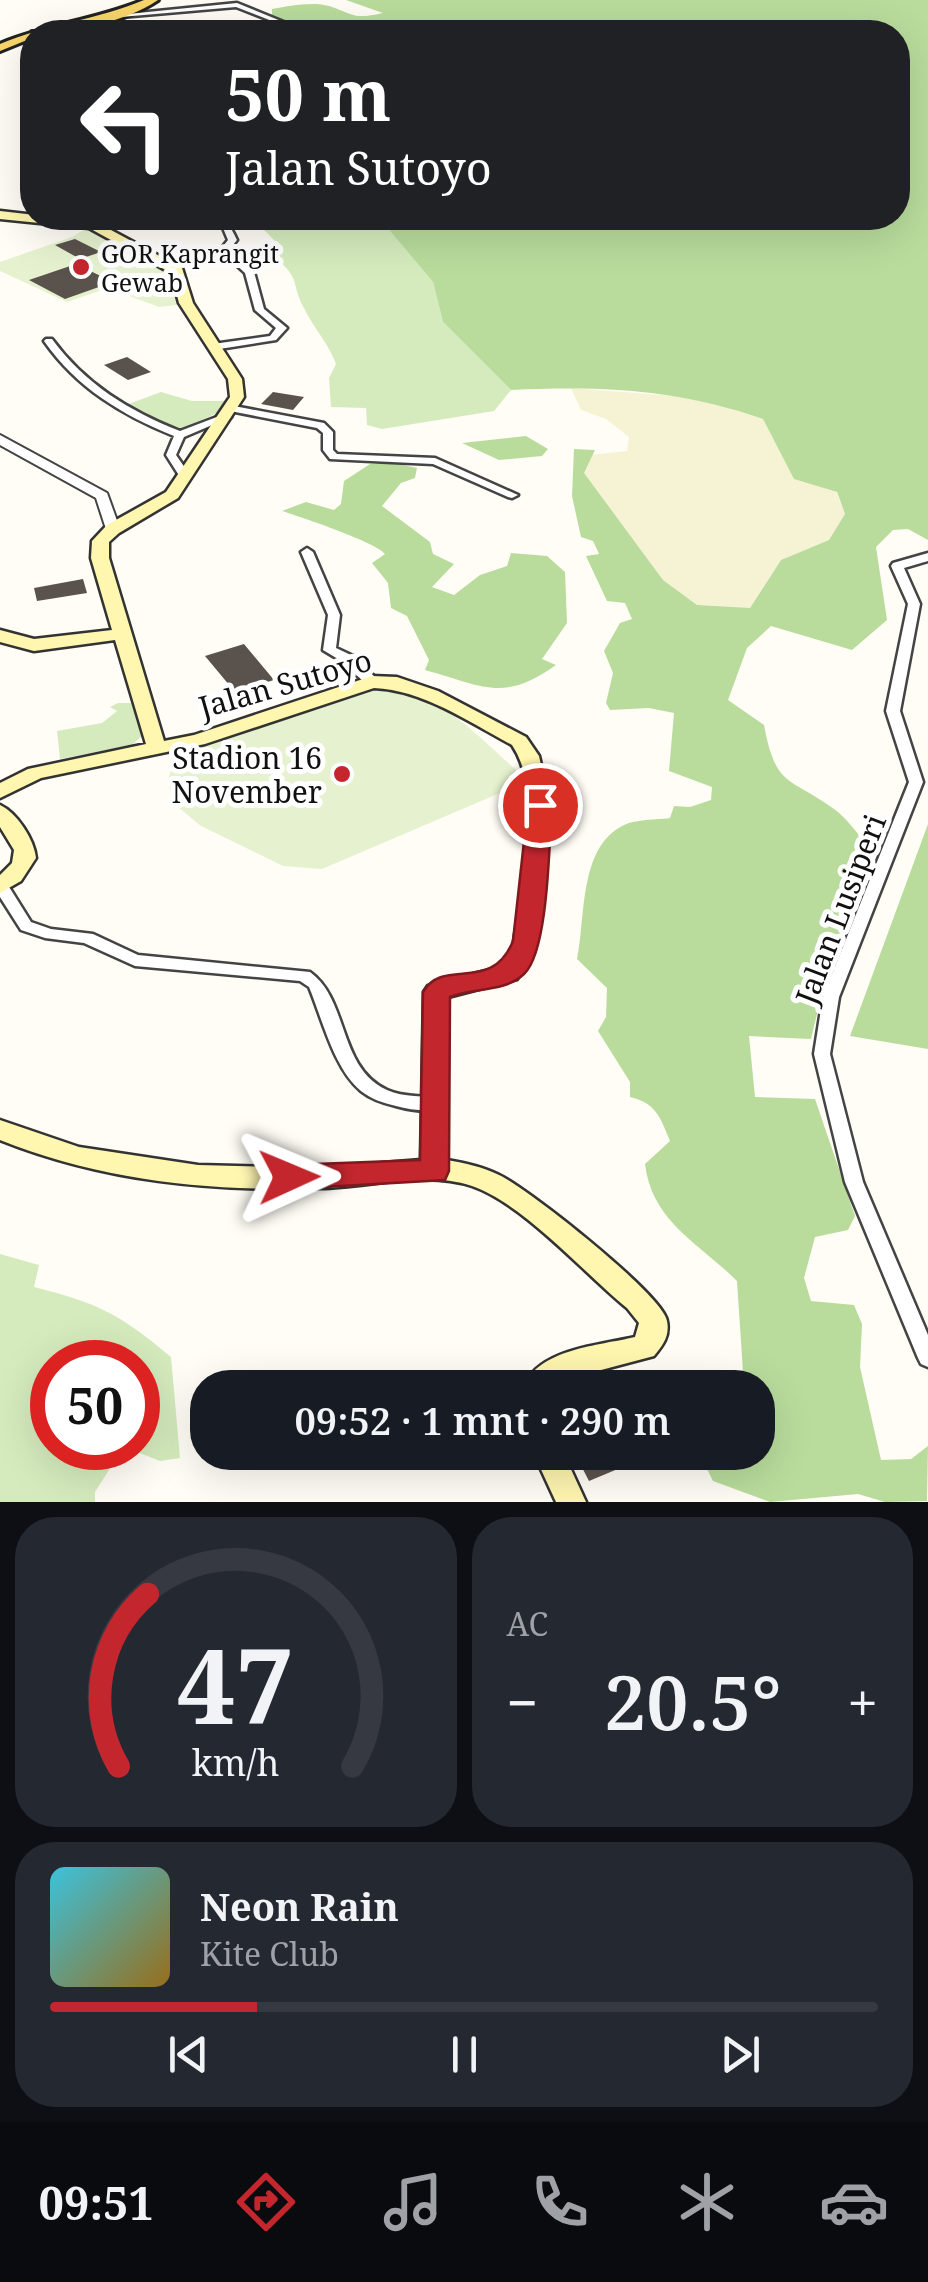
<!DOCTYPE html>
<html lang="id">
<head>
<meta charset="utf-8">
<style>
  body { margin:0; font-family:"Noto Serif",serif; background:#242831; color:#f1f3f6; height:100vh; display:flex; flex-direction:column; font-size:38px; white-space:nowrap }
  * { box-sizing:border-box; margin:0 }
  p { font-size:32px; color:#9ea1a6 }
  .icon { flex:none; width:55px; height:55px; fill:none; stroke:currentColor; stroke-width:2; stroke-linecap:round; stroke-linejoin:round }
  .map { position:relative; height:1502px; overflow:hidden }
  .details { display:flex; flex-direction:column; gap:15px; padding:15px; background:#0d0f14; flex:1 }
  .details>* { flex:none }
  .banner { position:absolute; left:20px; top:20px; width:890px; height:210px; border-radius:40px; box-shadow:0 10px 40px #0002; background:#202124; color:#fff; overflow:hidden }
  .speed { position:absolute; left:30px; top:1340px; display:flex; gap:20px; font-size:50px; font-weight:700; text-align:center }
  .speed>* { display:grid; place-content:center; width:130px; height:130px; border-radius:50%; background:#171b24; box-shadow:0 10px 40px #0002; line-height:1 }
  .speed .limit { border:15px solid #d22; background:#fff; color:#111 }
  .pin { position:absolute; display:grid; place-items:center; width:85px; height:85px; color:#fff; margin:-42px; border:5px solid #fff; border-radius:50%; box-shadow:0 2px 10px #0007 }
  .me { position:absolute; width:110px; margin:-55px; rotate:89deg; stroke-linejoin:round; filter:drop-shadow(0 0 8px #0008) }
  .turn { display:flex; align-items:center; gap:35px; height:210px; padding:0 40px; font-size:45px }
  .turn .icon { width:130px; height:130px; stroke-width:2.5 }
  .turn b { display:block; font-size:70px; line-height:85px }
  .big { font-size:75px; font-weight:600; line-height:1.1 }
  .details .widget { flex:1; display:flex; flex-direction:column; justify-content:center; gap:15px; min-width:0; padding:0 35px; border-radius:40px; background:#242831 }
  .details .dial { align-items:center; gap:0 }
  .dial svg { height:260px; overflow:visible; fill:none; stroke:#363941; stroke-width:7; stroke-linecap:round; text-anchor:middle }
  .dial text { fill:#f1f3f6; stroke:none }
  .song { display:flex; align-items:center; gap:30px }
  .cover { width:120px; height:120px; border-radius:15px; background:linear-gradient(135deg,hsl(190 70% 55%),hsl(40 70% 35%)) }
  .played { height:10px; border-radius:5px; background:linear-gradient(90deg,#c4262e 25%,#363941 25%) }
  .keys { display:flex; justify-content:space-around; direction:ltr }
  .heat { display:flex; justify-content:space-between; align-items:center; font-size:55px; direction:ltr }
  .details .tiles { flex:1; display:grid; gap:15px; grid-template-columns:1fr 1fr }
  .widget:last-child { grid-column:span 2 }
  .trip { position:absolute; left:190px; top:1370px; width:585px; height:100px; border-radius:40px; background:#171b24; box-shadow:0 10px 40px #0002; font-weight:600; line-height:100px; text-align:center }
  .tabs { display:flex; height:160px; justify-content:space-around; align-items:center; background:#090b0e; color:#9ea1a6 }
  .tabs .icon { width:70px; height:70px }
  .tabs .on { color:#c4262e }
  .tabs b { font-size:45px; color:#f1f3f6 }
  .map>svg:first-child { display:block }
  .farmland { fill:#f6f3d4 }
  .green { fill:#d5ebbd }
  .forest { fill:#b9dc9c }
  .pitch { fill:#e6f2cf }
  .building { fill:#5a524d }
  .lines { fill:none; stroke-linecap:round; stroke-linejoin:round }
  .minor-casing { stroke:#444; stroke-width:5 }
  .tertiary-casing { stroke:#444; stroke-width:4 }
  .secondary-casing { stroke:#333; stroke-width:5 }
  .primary-casing { stroke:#222; stroke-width:6 }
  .minor { fill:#fff; fill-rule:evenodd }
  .tertiary { fill:#fff; fill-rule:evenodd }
  .secondary { fill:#fff6b0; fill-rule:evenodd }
  .primary { fill:#f9d66b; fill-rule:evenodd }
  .route { fill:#c4262e; stroke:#7f191e; stroke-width:2.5 }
  .poi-dot { fill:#c4262e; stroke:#fff; stroke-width:4 }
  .labels { text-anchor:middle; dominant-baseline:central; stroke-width:10; stroke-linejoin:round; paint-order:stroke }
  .far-poi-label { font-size:25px; fill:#111; stroke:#fff; text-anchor:start }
  .street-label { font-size:30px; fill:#111; stroke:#fff }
  .poi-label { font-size:30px; fill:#111; stroke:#fff; text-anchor:end }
</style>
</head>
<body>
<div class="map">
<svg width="928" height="1502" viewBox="0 0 928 1502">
  <rect width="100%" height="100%" fill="#fffdf5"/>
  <path class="farmland" d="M571 388 700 398 763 419 794 478 836 492 845 514 829 540 781 560 749 609 697 605 663 580 583 473 590 455 627 451 629 437 606 419 581 410Z"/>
  <path class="green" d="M252 218H379L433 282 443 322 511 390 494 411 382 429 367 425 366 408 331 407 329 378 336 364C328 342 314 329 304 308 289 278 303 282 272 254L278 244Z
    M161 392 192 401H225L222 411 181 429 126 405Z
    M118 703H132L144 734 132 745 60 759 57 731 102 723 117 711 110 707Z
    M0 1254 39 1265 34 1287C98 1303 120 1314 171 1357L180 1458 160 1461 127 1448H138V1362H52V1448H123L95 1492V1502H0Z"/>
  <path class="forest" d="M346 0H928V540L908 529 893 530 876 547 887 620 852 650 771 626 747 648 728 700 764 725C776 789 789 776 834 809 848 819 860 837 871 850L864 885 828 968 811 1039 749 1036 755 1097 815 1099 855 1216 848 1230 815 1237 804 1278 811 1301 854 1305 862 1324 860 1367 881 1460 911 1459 928 1446 927 1501 885 1502 858 1494 770 1502 713 1481 707 1469 712 1453 758 1452V1388L744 1387 737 1281C699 1243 652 1222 645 1164L670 1141C660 1117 656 1103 630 1097V1082L598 1031 606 1017 607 988 577 959C586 919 578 847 624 825 636 819 657 820 670 818L674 806 690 807 711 800 712 787 669 771 674 713 649 708 610 710 606 703 613 673 604 651 620 623 632 619 625 603 607 601 586 556 599 554 593 541 581 537 572 496 574 449 595 450 584 473 663 580 697 605 750 608 781 560 829 540 845 514 837 492 794 479 763 419C676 389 603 386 511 390L443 322 433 282 379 218H898V32H407C390 23 364 31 344 31 319 31 293 25 272 15V9C288 6 313 1 329 6 354 14 352 20 383 13Z
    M526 436 548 449 542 456 499 460 462 443Z
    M394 463 417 468 415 478 401 483 382 506 430 542 433 554 454 564 432 587 454 595 480 575 507 566 511 553 547 556 565 572 567 623 542 659 556 665C503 703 483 686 425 670L429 660 407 616 391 608 388 583 372 563 385 554C378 543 301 517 282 511L306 502 334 510 341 504 344 481 370 464Z
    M928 824V1049L850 1036Z"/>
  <path class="pitch" d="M90 226 175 274 177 305 159 307 108 288 67 302 0 271V262L72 237Z
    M377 686C436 690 474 732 516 770L514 787 322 869 283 866 201 826 172 802 168 779 173 765 186 752Z"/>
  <path class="building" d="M75 239 101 252 80 259 55 245Z
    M76 264 113 282 65 299 29 280Z
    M127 357 151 372 128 380 104 365Z
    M273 392 304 397 293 410 261 404Z
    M83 579 87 593 37 601 34 588Z
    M244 644 274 680 235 692 205 656Z
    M574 1452H656V1453L589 1481Z"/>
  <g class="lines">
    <g class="minor-casing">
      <path id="minor" d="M237 3 308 32H300L236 7 121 17 118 15Z
        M211 218C226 217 231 227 237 240L229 250 254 272 264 309 287 328 276 340 213 350 208 347 213 344 270 336 276 328 255 310 245 273 220 250 228 240 223 228Z
        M46 339H52C85 384 129 411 180 431L222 415H230L231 417 184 437 176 455 190 475 188 477H180L166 455 174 436C122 415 77 388 44 341Z
        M234 406 324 423 333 432V450L337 454 435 458 518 495 512 498 508 497 433 464 330 459 323 450V433L317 428 230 411V407Z
        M307 548 313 552 340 615 336 648 353 656 377 679 379 682 377 685H367L343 662 323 650 328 615 301 552Z
        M928 553V561L904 568 920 604 900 711 923 782 839 997 830 1054 863 1182 928 1335V1367L921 1364 918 1358 845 1182 814 1054 823 997 909 782 886 711 908 604 891 566 893 563Z
        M0 881 6 882 31 922 51 929 93 934 138 955 310 972C349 1000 338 1068 387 1090 404 1098 424 1095 442 1099L445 1104 442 1109C428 1112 410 1110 396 1106 383 1103 371 1099 361 1091 334 1069 322 1018 309 987L300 981 135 966 84 943 45 938 21 930 0 897Z"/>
    </g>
    <g class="tertiary-casing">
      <path id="tertiary" d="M0 435 107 493 120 529 118 532H108L106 529 96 498 0 445Z"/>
    </g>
    <g class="secondary-casing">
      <path id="secondary" d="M0 211 96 222 182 268 193 303 242 379 244 397 178 498 119 533 109 542V558L164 741 194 735 372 676 397 677 438 691 526 737 539 756 550 805 535 949 517 979 448 997 447 1160C465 1163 483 1167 499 1175 527 1188 663 1295 667 1321 670 1336 663 1345 654 1356L567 1379 557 1388H522C540 1348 598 1346 635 1337L639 1323 627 1308C584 1273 524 1204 472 1186 425 1170 370 1187 321 1188 211 1192 103 1181 0 1140V1120L79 1147 198 1165 322 1168 421 1160 424 992 428 986 501 967 513 948C521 891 546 796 512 745 469 722 423 690 374 688L205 744 41 778 0 798V783L28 769 146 744 115 640 34 651 0 642V630L34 639 112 630 91 558 92 541 107 525 166 492 230 397 228 379 179 303 171 273 89 228 0 219Z
        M0 805C17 813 34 839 36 858L21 881 0 893V875L12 863 14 850 0 827Z
        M533 1452H563L586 1502H556Z"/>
    </g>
    <g class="primary-casing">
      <path id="primary" d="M144 0H158C124 23 73 32 32 32V38L0 51V44C47 24 97 20 144 0Z"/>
    </g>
    <use href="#minor" class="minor"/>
    <use href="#tertiary" class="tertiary"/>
    <use href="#secondary" class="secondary"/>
    <use href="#primary" class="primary"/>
  </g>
  <path class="route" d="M540 797 552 805C549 840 549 951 524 974 504 993 473 987 450 997L449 1171 445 1180 289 1189 279 1186 274 1177 279 1169 289 1165 420 1160 423 992C444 956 491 995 513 941L528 805Z"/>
  <g class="poi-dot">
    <circle cx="81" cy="267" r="10"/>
    <circle cx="342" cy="774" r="10"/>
  </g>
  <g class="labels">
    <g class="far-poi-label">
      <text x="101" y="253">GOR Kaprangit<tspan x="101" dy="29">Gewab</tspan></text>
    </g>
    <g class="street-label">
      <text transform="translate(285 683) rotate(-16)">Jalan Sutoyo</text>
      <text transform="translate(840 909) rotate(-69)">Jalan Lusiperi</text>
    </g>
    <g class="poi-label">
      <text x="322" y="757">Stadion 16<tspan x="322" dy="34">November</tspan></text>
    </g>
  </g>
</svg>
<div class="speed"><div class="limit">50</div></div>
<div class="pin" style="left:540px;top:805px;background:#d93025"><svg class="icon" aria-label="arrive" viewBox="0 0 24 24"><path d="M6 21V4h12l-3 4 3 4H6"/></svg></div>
<svg class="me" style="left:289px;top:1177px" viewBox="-20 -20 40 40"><path d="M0-17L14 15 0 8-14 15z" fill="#c4262e" stroke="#fff" stroke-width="4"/></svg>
<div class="trip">09:52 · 1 mnt · 290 m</div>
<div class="banner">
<div class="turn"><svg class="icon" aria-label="left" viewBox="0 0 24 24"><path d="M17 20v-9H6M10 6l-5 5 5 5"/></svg><div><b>50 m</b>Jalan Sutoyo</div></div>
</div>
</div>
<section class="details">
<div class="tiles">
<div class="widget dial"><svg viewBox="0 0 100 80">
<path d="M14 69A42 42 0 1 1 86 69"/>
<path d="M14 69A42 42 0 0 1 23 16" stroke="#c4262e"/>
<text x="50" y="56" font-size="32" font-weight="700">47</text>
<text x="50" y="72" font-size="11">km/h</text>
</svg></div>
<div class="widget"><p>AC</p>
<div class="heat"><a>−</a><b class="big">20.5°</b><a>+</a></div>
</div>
<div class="widget">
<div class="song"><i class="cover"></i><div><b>Neon Rain</b><p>Kite Club</p></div></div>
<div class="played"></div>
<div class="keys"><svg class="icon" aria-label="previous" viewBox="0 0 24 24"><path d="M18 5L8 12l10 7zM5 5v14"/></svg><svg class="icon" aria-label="pause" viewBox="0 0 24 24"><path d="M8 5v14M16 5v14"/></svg><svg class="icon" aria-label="next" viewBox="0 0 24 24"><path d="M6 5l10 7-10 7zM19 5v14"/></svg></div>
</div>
</div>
</section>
<nav class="tabs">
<b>09:51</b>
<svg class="icon on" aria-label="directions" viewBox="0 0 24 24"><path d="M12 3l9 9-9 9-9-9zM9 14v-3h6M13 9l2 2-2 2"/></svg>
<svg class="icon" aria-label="music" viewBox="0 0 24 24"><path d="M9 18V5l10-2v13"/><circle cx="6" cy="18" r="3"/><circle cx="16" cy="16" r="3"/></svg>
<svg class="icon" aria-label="phone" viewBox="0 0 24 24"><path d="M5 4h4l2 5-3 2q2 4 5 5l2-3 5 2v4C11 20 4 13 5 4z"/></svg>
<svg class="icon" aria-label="climate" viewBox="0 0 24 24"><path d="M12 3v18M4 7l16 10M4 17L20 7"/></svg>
<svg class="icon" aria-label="car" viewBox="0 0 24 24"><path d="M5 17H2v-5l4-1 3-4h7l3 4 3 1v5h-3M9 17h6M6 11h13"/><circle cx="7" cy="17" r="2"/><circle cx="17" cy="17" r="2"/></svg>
</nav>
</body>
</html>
